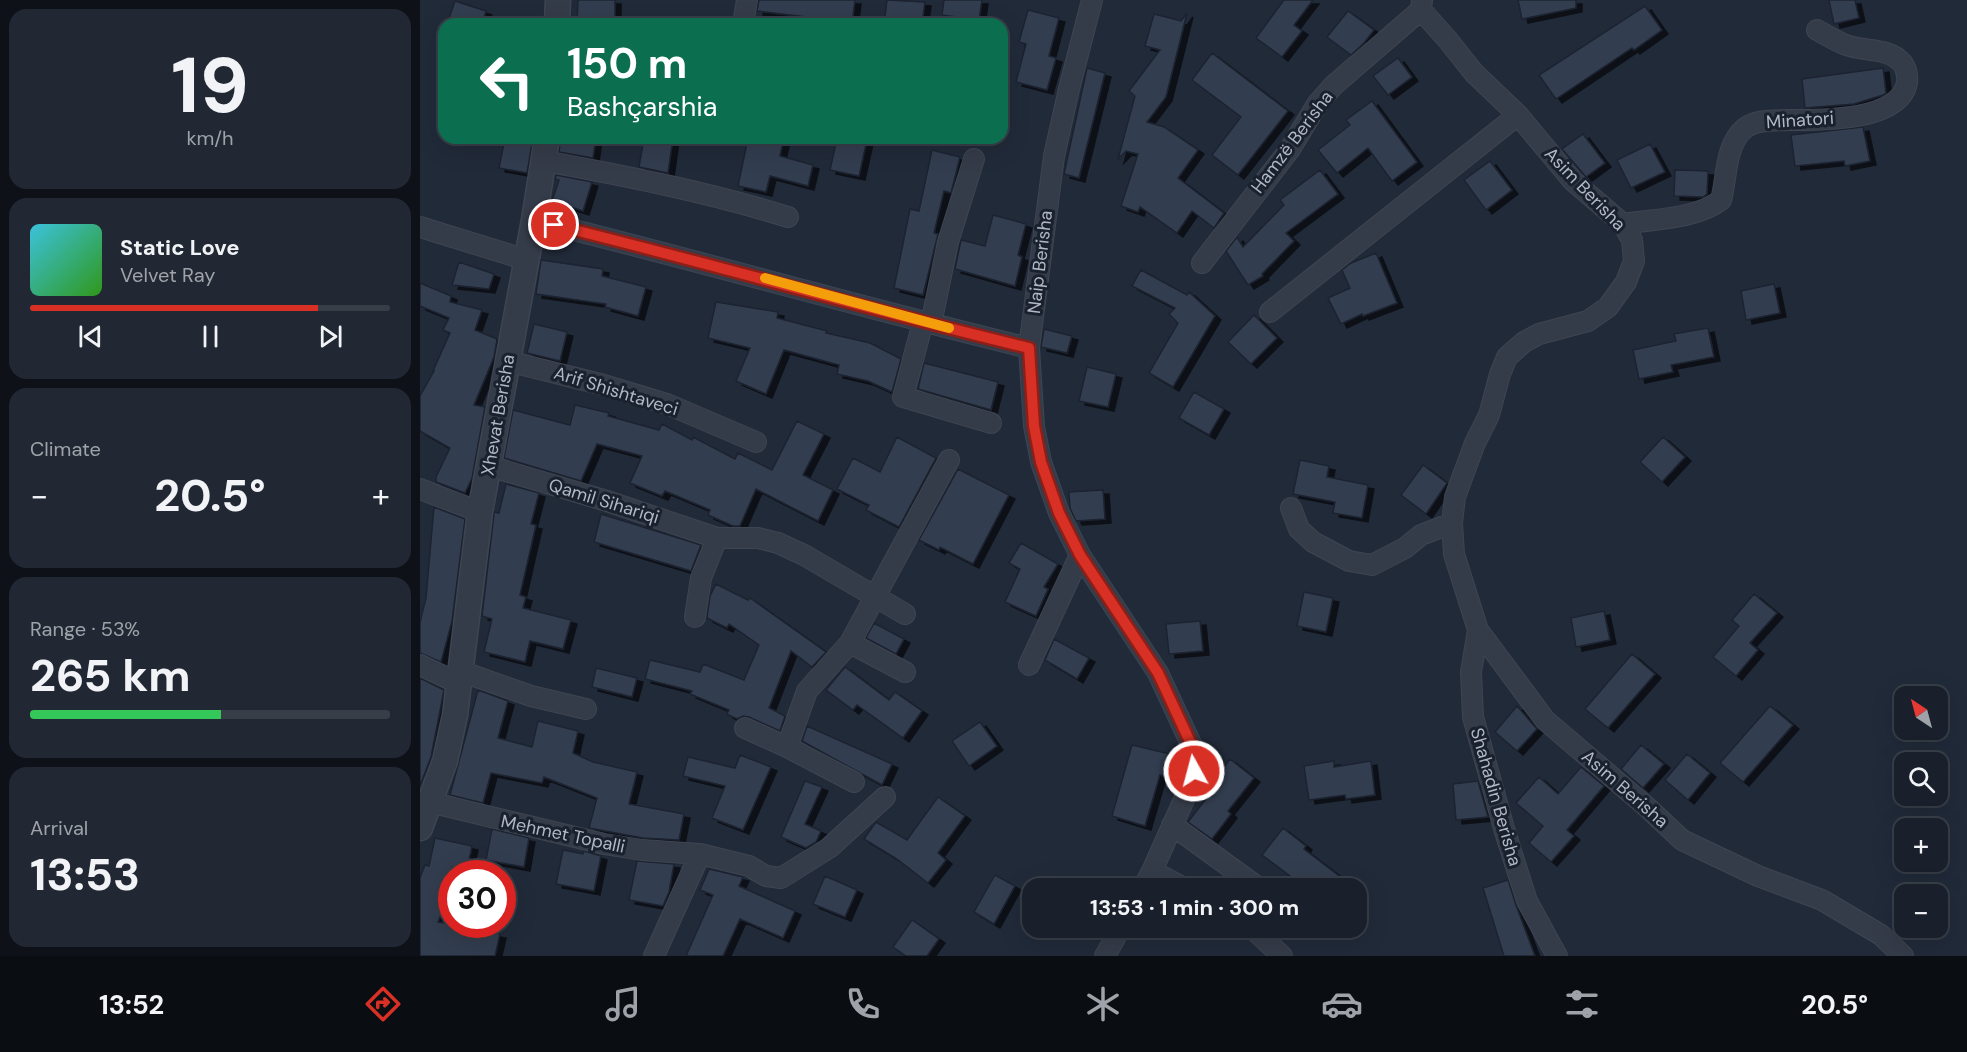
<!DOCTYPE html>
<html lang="en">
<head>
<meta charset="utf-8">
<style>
  body { margin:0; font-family:"DM Sans",sans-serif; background:#222833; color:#f1f3f6; height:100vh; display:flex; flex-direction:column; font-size:22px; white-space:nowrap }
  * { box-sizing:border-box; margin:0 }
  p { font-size:20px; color:#9fa3a9 }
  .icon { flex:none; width:33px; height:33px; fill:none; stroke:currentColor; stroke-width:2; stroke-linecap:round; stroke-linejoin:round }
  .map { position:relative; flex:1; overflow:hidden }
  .drawer { display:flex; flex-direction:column; gap:9px; padding:9px; background:#0e1218; width:420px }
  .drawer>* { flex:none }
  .top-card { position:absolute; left:18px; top:18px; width:570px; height:126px; border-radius:18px; box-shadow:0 6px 24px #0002,0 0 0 2px #373e47; background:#0b6e4f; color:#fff; overflow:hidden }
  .needle { width:39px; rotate:324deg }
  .buttons { position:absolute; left:1474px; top:686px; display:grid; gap:12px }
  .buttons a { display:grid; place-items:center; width:54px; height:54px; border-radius:12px; background:#19202b; box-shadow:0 6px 24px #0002,0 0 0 2px #373e47; font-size:30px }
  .speed { position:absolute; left:18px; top:860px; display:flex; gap:12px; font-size:30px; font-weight:700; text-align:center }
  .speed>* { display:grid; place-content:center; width:78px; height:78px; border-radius:50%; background:#19202b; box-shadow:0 6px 24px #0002,0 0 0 2px #373e47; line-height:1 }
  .speed .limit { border:9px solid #d22; background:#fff; color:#111 }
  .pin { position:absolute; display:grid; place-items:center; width:51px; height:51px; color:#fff; margin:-26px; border:3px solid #fff; border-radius:50%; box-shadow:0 2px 6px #0007 }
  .me { position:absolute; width:66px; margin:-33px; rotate:353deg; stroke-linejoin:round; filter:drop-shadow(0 0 4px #0008) }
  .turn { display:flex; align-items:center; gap:21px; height:126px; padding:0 30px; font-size:27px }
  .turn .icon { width:78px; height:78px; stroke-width:2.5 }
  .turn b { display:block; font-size:42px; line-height:51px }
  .big { font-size:45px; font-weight:700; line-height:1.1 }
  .drawer .widget { flex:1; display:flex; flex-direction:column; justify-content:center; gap:9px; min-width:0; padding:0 21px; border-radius:18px; background:#222833 }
  .drawer .dial { align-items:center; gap:0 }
  .dial b { font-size:78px; line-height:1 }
  .song { display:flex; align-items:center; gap:18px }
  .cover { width:72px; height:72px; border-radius:9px; background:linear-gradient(135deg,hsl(190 70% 55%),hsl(110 70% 35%)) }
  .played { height:6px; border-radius:3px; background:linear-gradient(90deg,#d93025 80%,#373e47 80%) }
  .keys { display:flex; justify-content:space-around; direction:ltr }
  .heat { display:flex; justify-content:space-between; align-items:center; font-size:33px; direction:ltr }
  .charge { height:9px; border-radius:4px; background:linear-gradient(90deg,#34c759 53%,#373e47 0) }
  .trip { position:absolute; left:602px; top:878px; width:345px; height:60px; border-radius:18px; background:#19202b; box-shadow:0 6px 24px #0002,0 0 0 2px #373e47; font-weight:700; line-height:60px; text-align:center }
  .tabs { display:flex; height:96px; justify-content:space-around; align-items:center; background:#0a0d11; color:#9fa3a9 }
  .tabs .icon { width:42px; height:42px }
  .tabs .selected { color:#d93025 }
  .tabs b { font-size:27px; color:#f1f3f6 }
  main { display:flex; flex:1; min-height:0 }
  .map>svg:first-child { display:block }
  .building { fill:#333e50; stroke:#1c2330; stroke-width:1.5; filter:url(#shadow) }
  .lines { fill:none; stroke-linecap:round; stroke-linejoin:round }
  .minor-casing { stroke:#3e4552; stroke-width:22 }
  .tertiary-casing { stroke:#3e4552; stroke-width:27 }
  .minor { stroke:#353c49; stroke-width:20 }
  .tertiary { stroke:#353c49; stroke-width:24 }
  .route-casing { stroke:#8d1f18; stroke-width:15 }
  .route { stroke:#d93025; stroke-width:10 }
  .slow { stroke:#f59e0b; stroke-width:10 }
  .labels { text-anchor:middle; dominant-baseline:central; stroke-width:6; stroke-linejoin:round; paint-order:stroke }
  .street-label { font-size:18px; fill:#b0b7c5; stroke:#1a212e }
</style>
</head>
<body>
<main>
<section class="drawer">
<div class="widget dial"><b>19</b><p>km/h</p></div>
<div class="widget">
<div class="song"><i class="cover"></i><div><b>Static Love</b><p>Velvet Ray</p></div></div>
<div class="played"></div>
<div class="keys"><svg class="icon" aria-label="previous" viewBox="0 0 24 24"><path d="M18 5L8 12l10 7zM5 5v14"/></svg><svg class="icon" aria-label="pause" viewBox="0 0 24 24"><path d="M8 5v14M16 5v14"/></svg><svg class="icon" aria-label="next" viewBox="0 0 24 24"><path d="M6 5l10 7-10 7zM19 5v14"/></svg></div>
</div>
<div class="widget"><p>Climate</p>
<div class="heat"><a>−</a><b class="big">20.5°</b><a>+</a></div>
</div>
<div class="widget"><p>Range · 53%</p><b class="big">265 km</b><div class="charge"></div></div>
<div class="widget"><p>Arrival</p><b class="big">13:53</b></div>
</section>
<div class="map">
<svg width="1547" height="956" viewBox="0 0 1547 956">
  <defs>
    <filter id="shadow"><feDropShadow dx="6" dy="4" stdDeviation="0" flood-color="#0009"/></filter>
  </defs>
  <rect width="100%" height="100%" fill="#212a39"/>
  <path class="building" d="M158 0H195V24H157Z
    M339 0H435L432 24 395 22V18L337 11Z
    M467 0 505 2 502 24H464Z
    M524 0H562L559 20 522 15Z
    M864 0H893L874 25 882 31 862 57 836 38Z
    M1098 0H1156V8L1102 19Z
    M1409 0H1435L1439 18 1414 24Z
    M35 1 66 11 62 24H27Z
    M1225 6 1242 30 1214 50 1212 48 1136 99 1119 75Z
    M608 10 639 18 629 56 636 58 627 90 596 82 606 44 599 42Z
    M928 11 954 30 944 43 931 55 907 37Z
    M767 13 746 97 727 122 744 127 778 150 758 178 804 213 794 228 772 211 757 233 720 207 718 212 701 206 718 154 706 151 698 159 715 96 709 91 740 50 725 46 734 14 761 21Z
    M792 53 868 111 818 175 792 155 821 117 772 80Z
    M978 58 992 77 968 95 953 76Z
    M667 68 685 73 659 178 644 174Z
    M1463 68 1466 93 1463 95 1434 104 1385 108 1382 79Z
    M952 101 997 162 972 181 948 148 917 173 898 150 930 125 926 120Z
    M1443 127 1450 161 1425 166 1424 161 1375 166 1371 135Z
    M1163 134 1185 163 1166 177 1142 149Z
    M85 138H113L107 173 79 168Z
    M141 138H176L173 158 139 152Z
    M224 138H253L248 173 219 167Z
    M328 138H364L360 156 393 165 388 186 350 176 346 192 318 186Z
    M417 138 447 140 439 176 410 170Z
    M1230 144 1245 172 1211 188 1197 160Z
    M512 150 540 157 531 193 524 191 514 233 518 234 503 295 474 288 490 209 499 211Z
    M1070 161 1092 190 1066 210 1044 180Z
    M900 170 918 194 866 233 874 241 842 274 843 276 828 285 806 251 817 237 823 247 864 205 860 200Z
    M1255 170 1288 171 1287 194 1283 197 1254 196Z
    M136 175 172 182 163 211 132 201 139 180 135 179Z
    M573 215 606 224 598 255 602 257 595 286 535 269 541 240 565 246Z
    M956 253 977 303 943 316 942 314 921 324 908 298 930 288 922 270 931 263Z
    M121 260 183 269 182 276 226 287 218 316 185 307 186 304 116 294Z
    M39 262 74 274 69 289 32 285Z
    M721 270 767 295 769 292 795 316 753 387 729 373 758 323 749 314 755 308 712 286Z
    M0 283 31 296 30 302 62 310 55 330 77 339 74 357 54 405 65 407 52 478 45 493 16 482V477L30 448 0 431V396L14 371H13L30 333 23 330 29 318 0 306Z
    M1354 284 1360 313 1326 320 1321 291Z
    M296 302 358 312 357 318 407 331 406 333 450 343 481 359 472 392 448 381 417 374 419 365 364 350 346 394 316 381 330 348 288 338Z
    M834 315 857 338 831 364 808 342Z
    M114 324 147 332 140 361 107 353Z
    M1288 328 1294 357 1251 365 1253 372 1219 379 1213 350 1256 341 1254 334Z
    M624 329 652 336 647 353 621 347Z
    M504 363 578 382 571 410 498 389Z
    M667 367 696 374 688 407 659 401Z
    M774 392 804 409 789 435 759 418Z
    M155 405 189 413 188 416 239 430 242 424 272 440 273 437 315 459 318 453 352 470 377 421 404 434 383 475 413 490 398 521 336 489 320 526H313L288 515 290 510 245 491 242 496 210 483 222 456 177 444 161 481 84 458 93 410 150 425Z
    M477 437 516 458 479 527 446 510 449 505 417 489 433 458 460 472Z
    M1243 437 1265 457 1242 482 1220 462Z
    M880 460 909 466 907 477 948 485 942 518 913 513 915 502 873 494Z
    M1003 465 1027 483 1006 514 981 495Z
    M538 469 589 495 553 564 520 547 519 550 499 540Z
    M86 484 119 493 111 524 116 525 100 595 106 597 103 608 151 620 143 649 110 641 105 662 64 652 72 619 62 616 74 514V512L79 513Z
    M683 490 685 519 656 521 650 508 649 492Z
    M14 507 45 519 32 621 21 662 0 653V622L6 598Z
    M181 514 281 545 271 571 174 542Z
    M601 543 638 564 624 587 628 589 616 616 585 602 600 569 589 563Z
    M296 584 328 600 330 598 406 652 392 667 371 651 349 708 365 716 360 731 329 717 323 716 317 719 307 714 309 710 270 694 272 691 225 679 230 660 280 672 283 664 324 680 339 645 309 624 307 628 287 618 290 596Z
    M884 592 913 598 906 632 877 626Z
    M1334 594 1357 613 1330 643 1338 650 1316 676 1293 657 1319 626 1312 620Z
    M1184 611 1190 640 1156 647 1151 618Z
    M780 621 783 651 749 654 746 624Z
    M454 623 484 639 476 654 446 638Z
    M634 639 669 658 657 679 625 660Z
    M1212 654 1235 674 1188 728 1165 709Z
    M425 667 469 700 475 692 502 711 483 738 437 705 433 710 406 690Z
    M176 668 217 678 212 697 172 687Z
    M0 678 24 690 11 757 0 786Z
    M58 690 88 701 78 738 112 747 118 721 158 731 153 753 173 762 217 772 209 804 264 814 259 840 223 838 169 828 177 798 124 777 122 783 71 773 63 803 30 795Z
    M1097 706 1117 729 1097 751 1075 732Z
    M1350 706 1373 725 1323 782 1300 763Z
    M560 722 577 746 549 766 532 741Z
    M387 726 472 764 462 785 382 741Z
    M712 745 754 755 748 777 740 775 725 826 692 816Z
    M1221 745 1244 764 1223 788 1201 769Z
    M1267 754 1290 773 1268 800 1245 780Z
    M320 755 351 767 323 830 292 818 305 786 263 776 268 757 315 768Z
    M810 759 834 778 808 811 811 814 792 839 768 822 793 790 789 787Z
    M914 761V767L951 761 955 795 926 799 925 795 889 800 884 766Z
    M1161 767 1184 786 1147 830 1154 836 1131 862 1109 843 1123 826 1096 803 1119 777 1138 794Z
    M385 781 402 787 385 824 401 831 396 842 386 848 361 837Z
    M1058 781 1068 817 1036 820 1033 784Z
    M518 797 545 816 518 853 526 860 508 883 477 859 444 839 456 822 487 840Z
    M863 828 886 846 884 849 935 888H886L842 855Z
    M72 829 109 838 104 867 66 860Z
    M15 838 52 846 47 870 32 867V888L18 922 80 934 75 956H0V878L5 865 9 866Z
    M143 850 163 854 164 851 181 856 174 891 136 884Z
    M217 861 254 864 249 892 243 906 209 900Z
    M289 869 323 877 319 886 375 911 363 938 320 919 303 956H266L293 895 280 890Z
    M575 875 595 886 574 924 554 912Z
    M405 876 437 890 425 917 393 904Z
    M1088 880 1096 905 1115 956H1084L1063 888Z
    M492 920 519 939 507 956H486L473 947Z"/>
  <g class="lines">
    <g class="minor-casing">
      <path id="minor" d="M1002 0 1001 10 1027 39 1054 73 1098 115 1153 181 1203 224 1212 240 1214 261 1206 282 1188 307 1168 321 1119 334 1104 342 1087 357 1080 374 1069 415 1055 443 1035 497 1032 523 1034 554 1058 630 1125 720 1228 808 1262 840 1338 876 1402 900 1461 935 1483 956
        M323 24 327 0
        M124 161C206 176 288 192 368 217
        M114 220C280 261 443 308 609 348
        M1203 224C1234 219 1277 219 1301 200 1307 178 1305 144 1325 128 1337 119 1355 121 1369 120 1400 120 1479 122 1487 83 1488 73 1486 65 1478 59 1464 48 1442 51 1426 45 1416 41 1406 35 1397 30
        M0 227 107 260
        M782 263 870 149 898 103 914 85 1001 10
        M850 312 1098 115
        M503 322 483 397 571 423
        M511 324 528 242 554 159
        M87 361 184 385 247 404 336 442
        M69 466 187 501 297 538H338L358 543 384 555 485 614
        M0 489 60 512
        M871 508 879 529 893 542 929 561 952 565 985 548 1001 535 1032 523
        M660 555 738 673 778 759 771 784 732 871 723 888
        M275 617 281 578 297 538
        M1058 630 1051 672 1053 717 1085 832 1107 901 1137 956
        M0 665 38 683
        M609 665 660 555 639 513 621 462 614 426 609 348 634 156 649 89 672 0
        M40 671 111 696 166 709
        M485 672 430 643 529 460
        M325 728 367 747 434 782
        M367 747 387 691 430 643
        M9 802 184 844 222 850 280 854 329 866 346 876 361 878 409 848 465 797
        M752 825 839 888
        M732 871 764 888
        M831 927 862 956
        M234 956 280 854
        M685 956 701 927"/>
    </g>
    <g class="tertiary-casing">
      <path id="tertiary" d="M137 24 138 0
        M0 828 25 761 35 715 60 512 114 220 127 138"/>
    </g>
    <use href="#minor" class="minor"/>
    <use href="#tertiary" class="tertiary"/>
  </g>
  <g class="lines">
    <g class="route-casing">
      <path id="route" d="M134 225C293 264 450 310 609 348L614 426 621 462 639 513 660 555 738 673 778 759 774 771"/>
    </g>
    <use href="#route" class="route"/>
    <path class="slow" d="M345 278 529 328"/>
  </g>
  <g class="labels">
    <g class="street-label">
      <text transform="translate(1380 120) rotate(-4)">Minatori</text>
      <text transform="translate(872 142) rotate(-53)">Hamzë Berisha</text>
      <text transform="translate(1165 189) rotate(46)">Asim Berisha</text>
      <text transform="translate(620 262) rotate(-83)">Naip Berisha</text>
      <text transform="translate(196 391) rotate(17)">Arif Shishtaveci</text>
      <text transform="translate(78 415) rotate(-80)">Xhevat Berisha</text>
      <text transform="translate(184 501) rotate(17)">Qamil Sihariqi</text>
      <text transform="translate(1205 789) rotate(41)">Asim Berisha</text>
      <text transform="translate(1076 797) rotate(74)">Shahadin Berisha</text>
      <text transform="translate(143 834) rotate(12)">Mehmet Topalli</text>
    </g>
  </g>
</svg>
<div class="buttons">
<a><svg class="needle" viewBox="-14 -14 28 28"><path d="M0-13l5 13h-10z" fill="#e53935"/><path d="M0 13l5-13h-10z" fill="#9fa3a9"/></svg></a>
<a><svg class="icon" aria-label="search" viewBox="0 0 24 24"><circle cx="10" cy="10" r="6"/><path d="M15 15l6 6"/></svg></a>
<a>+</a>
<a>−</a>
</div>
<div class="speed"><div class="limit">30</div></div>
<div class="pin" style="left:134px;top:225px;background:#d93025"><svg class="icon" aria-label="arrive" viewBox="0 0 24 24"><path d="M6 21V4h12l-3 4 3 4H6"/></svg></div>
<svg class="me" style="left:774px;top:771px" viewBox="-20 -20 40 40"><circle r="17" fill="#d93025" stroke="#fff" stroke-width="3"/><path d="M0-11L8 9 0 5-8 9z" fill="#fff"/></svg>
<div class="trip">13:53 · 1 min · 300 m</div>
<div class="top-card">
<div class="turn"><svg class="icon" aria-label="left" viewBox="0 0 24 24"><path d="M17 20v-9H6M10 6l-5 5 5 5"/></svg><div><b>150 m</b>Bashçarshia</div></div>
</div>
</div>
</main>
<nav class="tabs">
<b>13:52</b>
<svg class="icon selected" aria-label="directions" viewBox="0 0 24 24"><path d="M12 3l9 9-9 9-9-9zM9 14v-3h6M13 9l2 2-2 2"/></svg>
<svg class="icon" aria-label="music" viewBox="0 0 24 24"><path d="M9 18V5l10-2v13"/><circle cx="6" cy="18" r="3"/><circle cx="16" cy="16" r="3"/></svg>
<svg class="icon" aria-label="phone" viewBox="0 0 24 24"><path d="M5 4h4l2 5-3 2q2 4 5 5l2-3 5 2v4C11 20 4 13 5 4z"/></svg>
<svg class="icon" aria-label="climate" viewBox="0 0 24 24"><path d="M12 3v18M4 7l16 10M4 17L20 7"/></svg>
<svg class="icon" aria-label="car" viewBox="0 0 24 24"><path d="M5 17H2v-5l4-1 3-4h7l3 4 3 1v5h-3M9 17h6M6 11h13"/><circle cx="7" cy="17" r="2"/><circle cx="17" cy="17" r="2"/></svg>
<svg class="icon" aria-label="filters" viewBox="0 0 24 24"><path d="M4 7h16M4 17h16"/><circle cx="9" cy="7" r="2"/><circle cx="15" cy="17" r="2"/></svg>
<b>20.5°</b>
</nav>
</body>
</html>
